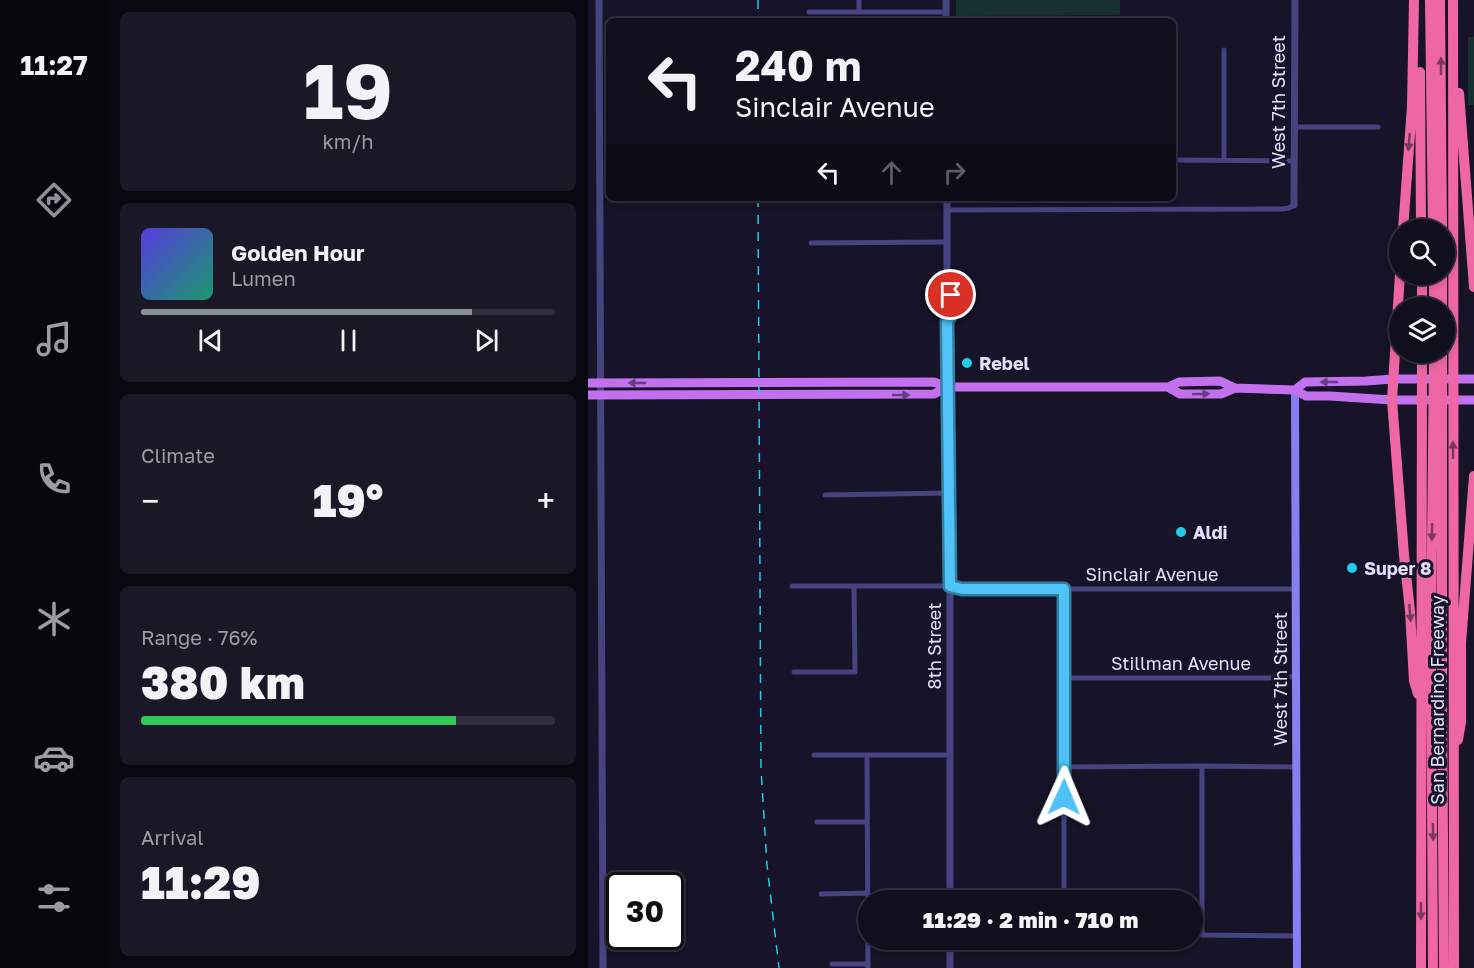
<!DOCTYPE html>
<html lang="en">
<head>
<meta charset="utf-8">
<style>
  body { margin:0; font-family:"Golos Text",sans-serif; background:#1a1727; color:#f1f3f6; height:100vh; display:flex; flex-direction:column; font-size:22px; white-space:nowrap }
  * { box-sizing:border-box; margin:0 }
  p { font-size:20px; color:#9c9ca4 }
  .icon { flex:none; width:33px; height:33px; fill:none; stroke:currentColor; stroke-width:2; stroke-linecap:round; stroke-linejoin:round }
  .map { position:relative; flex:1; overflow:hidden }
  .drawer { display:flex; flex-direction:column; gap:12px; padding:12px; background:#090810; width:480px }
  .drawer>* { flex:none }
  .banner { position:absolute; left:18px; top:18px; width:570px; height:183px; border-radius:9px; box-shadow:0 3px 9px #0003,0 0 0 2px #302e3c; background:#110e1e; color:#f1f3f6; overflow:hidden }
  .fabs { position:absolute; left:801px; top:219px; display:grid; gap:12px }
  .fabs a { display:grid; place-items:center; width:66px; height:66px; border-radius:50%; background:#110e1e; box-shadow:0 3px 9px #0003,0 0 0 2px #302e3c; font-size:30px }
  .speed { position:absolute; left:18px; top:872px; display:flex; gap:12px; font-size:30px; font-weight:700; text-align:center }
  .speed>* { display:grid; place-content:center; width:78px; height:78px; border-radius:50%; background:#110e1e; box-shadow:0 3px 9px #0003,0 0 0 2px #302e3c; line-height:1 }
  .speed .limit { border:3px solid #111; border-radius:9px; background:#fff; color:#111 }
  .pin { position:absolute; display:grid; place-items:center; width:51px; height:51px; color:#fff; margin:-26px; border:3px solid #fff; border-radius:50%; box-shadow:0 2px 6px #0007 }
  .me { position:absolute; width:66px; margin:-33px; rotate:1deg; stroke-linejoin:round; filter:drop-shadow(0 0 4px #0008) }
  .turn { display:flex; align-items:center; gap:21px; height:126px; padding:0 30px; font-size:27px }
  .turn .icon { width:78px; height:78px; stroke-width:2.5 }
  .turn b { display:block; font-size:42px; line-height:51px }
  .lanes { display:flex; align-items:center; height:57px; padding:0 30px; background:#0003; justify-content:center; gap:30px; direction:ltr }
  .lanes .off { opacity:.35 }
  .big { font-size:45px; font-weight:800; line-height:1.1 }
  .drawer .tile { flex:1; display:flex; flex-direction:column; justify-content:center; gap:9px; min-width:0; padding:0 21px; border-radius:9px; background:#1a1727 }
  .drawer .dial { align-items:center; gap:0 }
  .dial b { font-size:78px; line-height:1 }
  .song { display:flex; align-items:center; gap:18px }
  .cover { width:72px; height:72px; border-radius:9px; background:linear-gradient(135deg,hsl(250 70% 55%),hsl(160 70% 35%)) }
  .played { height:6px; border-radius:3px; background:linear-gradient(90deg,#8c9099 80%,#302e3c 80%) }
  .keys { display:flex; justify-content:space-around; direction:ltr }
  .heat { display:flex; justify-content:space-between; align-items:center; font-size:33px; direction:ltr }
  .charge { height:9px; border-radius:4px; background:linear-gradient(90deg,#34c759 76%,#302e3c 0) }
  .trip { position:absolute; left:270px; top:890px; width:345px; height:60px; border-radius:30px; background:#110e1e; box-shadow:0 3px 9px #0003,0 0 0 2px #302e3c; font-weight:800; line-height:60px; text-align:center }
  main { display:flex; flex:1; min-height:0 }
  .tab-bar { display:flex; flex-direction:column; width:108px; justify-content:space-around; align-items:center; background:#07060c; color:#9c9ca4 }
  .tab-bar .icon { width:42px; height:42px }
  .tab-bar .selected { color:#8c9099 }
  .tab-bar b { font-size:27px; color:#f1f3f6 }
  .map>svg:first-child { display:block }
  .green { fill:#173131 }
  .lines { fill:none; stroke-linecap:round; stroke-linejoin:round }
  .minor { stroke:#474381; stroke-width:5 }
  .tertiary { stroke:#474381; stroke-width:7 }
  .secondary { stroke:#857ff1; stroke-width:8 }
  .primary { stroke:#c370ef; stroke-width:9 }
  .motorway { stroke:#ee66a4; stroke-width:10 }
  .rail { stroke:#1ecee6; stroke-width:1.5; stroke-dasharray:9 8; stroke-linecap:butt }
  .oneway { fill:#783860 }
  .oneway2 { fill:#643d82 }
  .route-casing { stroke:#337fa1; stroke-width:15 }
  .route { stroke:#4fc3f7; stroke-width:10 }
  .poi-dot { fill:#1ecee6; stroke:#171328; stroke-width:2 }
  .labels { text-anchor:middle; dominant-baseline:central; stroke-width:6; stroke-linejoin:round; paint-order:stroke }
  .street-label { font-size:18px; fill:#e2defb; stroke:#171328 }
  .poi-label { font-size:18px; font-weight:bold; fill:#e2defb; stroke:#171328; text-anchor:start }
</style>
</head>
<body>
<main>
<nav class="tab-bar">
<b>11:27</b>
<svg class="icon selected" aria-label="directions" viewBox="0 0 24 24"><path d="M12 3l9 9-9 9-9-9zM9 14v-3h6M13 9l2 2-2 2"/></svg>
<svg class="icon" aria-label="music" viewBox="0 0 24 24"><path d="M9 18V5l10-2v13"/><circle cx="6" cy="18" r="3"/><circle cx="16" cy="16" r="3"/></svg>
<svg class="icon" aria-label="phone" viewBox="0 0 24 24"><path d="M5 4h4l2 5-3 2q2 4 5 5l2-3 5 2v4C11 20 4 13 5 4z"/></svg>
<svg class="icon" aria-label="climate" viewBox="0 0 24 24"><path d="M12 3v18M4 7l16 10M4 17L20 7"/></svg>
<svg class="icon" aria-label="car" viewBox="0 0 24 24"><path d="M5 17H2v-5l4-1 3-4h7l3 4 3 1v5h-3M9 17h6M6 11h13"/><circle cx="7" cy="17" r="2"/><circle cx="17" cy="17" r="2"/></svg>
<svg class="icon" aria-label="filters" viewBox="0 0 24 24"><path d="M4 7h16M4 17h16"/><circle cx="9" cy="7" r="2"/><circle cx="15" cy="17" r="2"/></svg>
</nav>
<section class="drawer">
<div class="tile dial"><b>19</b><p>km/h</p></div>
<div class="tile">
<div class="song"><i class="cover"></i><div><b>Golden Hour</b><p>Lumen</p></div></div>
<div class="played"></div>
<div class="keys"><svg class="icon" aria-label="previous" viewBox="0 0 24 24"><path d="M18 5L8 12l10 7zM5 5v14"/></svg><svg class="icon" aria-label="pause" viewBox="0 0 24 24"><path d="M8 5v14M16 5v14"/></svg><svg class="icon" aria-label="next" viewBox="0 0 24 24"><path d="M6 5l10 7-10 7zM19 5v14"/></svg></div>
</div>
<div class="tile"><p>Climate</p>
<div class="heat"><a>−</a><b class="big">19°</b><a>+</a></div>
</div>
<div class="tile"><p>Range · 76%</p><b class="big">380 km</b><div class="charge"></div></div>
<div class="tile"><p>Arrival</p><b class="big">11:29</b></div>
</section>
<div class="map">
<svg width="886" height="968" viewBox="0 0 886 968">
  <rect width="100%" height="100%" fill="#171328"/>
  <path class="green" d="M368 0H532V15L368 16Z
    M880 37H886V105H880Z"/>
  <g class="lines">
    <path class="minor" d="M271 0V12
      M221 12H358
      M707 127H790
      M585 160 706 161
      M636 160V50
      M359 210 695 209 701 208 706 205
      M223 243 359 242
      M237 495 360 493
      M204 586H362L374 589H708
      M476 589V900
      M206 672H267L266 586
      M477 678H694L708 676
      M226 755H361
      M279 755 280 968
      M614 766V935L709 936
      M477 767 614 766 709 767
      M229 822H279
      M233 894 280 893
      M244 964H280"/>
    <path class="tertiary" d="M11 0 15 968
      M358 0V21
      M359 198V289L363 295
      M706 205 707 0
      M355 299 358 305 359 321 362 586V900
      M362 316 363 292
      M362 939V968"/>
    <path class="secondary" d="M707 390 709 968"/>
    <path class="primary" d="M0 383 346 382 359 387H580L591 382 632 381 647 388 707 390 718 396H742L804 400H839
      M580 387 592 394H633L647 388
      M707 390 717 382 778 381 805 379H886
      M0 395 346 394 359 387
      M858 400H886"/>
    <path class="motorway" d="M842 0 845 230
      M852 0 854 230
      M865 0 866 968
      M832 72 833 230
      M871 93 886 287
      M815 230 824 106 826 0
      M812 274 804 400 816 555 822 611 826 681 830 694
      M834 274V308
      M846 274V308
      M854 274V308
      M854 352V701L856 968
      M870 740 873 722V643L886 476
      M833 968 834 352
      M845 968 843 641 846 352"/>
    <path class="rail" d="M170 0V21
      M170 198 173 769 179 865 191 968"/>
  </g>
  <defs><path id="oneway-solid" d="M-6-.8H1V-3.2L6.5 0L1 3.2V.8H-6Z" transform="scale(1.5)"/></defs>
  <g class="oneway">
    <use href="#oneway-solid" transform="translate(853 66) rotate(-90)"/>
    <use href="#oneway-solid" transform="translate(821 142) rotate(95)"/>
    <use href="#oneway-solid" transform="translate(865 450) rotate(-90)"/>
    <use href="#oneway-solid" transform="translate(844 532) rotate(91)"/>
    <use href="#oneway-solid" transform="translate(822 613) rotate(85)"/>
    <use href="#oneway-solid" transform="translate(845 832) rotate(89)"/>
    <use href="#oneway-solid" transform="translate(833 911) rotate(90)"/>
  </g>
  <g class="oneway2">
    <use href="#oneway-solid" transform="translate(741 382) rotate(180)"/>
    <use href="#oneway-solid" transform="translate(49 383) rotate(180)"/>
    <use href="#oneway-solid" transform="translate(613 394) rotate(-1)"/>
    <use href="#oneway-solid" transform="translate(313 395)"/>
  </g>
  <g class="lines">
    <g class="route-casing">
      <path id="route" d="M363 295V315L359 321 362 586 374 589H476V797"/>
    </g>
    <use href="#route" class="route"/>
  </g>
  <g class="poi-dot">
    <circle cx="379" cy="363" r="6"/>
    <circle cx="593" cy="532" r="6"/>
    <circle cx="764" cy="568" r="6"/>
  </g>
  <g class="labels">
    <g class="street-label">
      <text transform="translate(690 102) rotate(-90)">West 7th Street</text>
      <text x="564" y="574">Sinclair Avenue</text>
      <text transform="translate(346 646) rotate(-90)">8th Street</text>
      <text x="593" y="663">Stillman Avenue</text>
      <text transform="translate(692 679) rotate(-90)">West 7th Street</text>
      <text transform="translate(849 700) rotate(-90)">San Bernardino Freeway</text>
    </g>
    <g class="poi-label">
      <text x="391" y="363">Rebel</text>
      <text x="605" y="532">Aldi</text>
      <text x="776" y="568">Super 8</text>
    </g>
  </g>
</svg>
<div class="fabs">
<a><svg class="icon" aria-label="search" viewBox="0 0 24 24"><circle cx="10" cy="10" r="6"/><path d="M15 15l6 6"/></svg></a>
<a><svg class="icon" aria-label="layers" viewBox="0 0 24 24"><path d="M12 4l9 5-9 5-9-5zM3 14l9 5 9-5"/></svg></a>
</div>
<div class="speed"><div class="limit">30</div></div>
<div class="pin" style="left:363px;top:295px;background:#d93025"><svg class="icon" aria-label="arrive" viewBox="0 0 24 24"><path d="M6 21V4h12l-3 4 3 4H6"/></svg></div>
<svg class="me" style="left:476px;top:797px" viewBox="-20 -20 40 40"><path d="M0-17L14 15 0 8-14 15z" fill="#4fc3f7" stroke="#fff" stroke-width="4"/></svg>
<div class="trip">11:29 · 2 min · 710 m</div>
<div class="banner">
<div class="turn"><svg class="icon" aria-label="left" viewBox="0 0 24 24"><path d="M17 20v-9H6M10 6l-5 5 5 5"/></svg><div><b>240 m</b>Sinclair Avenue</div></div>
<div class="lanes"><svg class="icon" aria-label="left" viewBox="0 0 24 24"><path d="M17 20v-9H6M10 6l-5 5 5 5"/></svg><svg class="icon off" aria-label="ahead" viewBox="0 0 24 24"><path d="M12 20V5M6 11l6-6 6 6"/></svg><svg class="icon off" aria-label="right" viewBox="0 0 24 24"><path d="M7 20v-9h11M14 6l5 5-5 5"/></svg></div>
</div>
</div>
</main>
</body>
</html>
